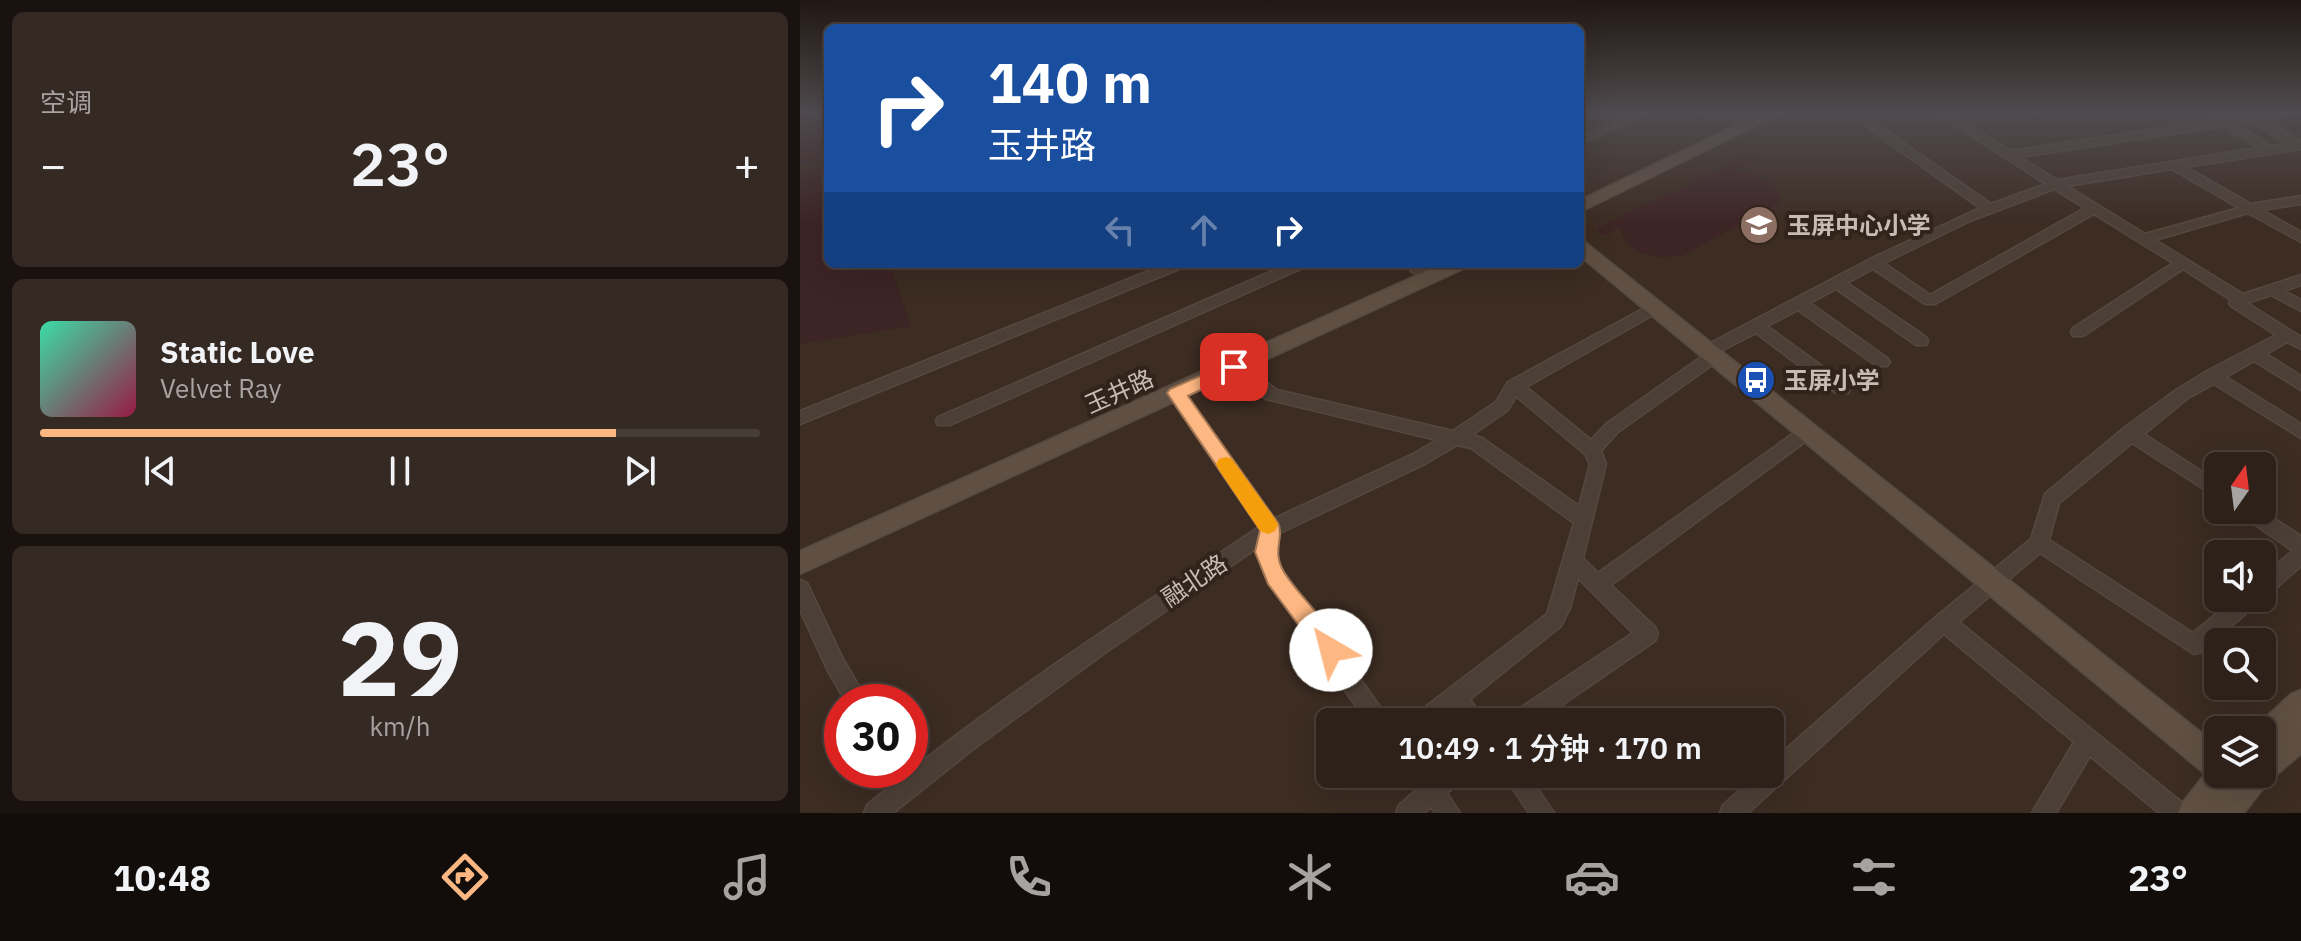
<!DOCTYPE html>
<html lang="zh">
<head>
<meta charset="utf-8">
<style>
  body { margin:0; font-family:"IBM Plex Sans","Noto Sans SC",sans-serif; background:#352923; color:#f1f3f6; height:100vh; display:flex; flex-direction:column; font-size:30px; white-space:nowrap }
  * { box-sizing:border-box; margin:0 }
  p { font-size:26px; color:#a7a3a2 }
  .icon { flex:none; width:44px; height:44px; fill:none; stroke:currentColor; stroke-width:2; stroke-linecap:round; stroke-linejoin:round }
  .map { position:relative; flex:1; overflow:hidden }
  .side { display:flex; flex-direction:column; gap:12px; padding:12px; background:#19120e; width:800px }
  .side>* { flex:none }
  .banner { position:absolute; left:24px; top:24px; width:760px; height:244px; border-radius:12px; box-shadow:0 8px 32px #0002,0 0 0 2px #483e39; background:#1a4fa0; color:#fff; overflow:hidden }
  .needle { width:52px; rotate:14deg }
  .tools { position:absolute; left:1404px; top:452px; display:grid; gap:16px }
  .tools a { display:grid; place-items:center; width:72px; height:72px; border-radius:12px; background:#2d211a; box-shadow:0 8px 32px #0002,0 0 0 2px #483e39; font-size:40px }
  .speed { position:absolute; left:24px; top:684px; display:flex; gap:16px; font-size:40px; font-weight:700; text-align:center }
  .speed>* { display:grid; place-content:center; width:104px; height:104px; border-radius:50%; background:#2d211a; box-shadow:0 8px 32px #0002,0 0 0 2px #483e39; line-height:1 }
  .speed .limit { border:12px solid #d22; background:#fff; color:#111 }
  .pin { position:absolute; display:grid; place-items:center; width:68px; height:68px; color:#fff; margin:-34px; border-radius:16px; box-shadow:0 4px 12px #0006 }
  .me { position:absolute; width:88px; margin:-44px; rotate:323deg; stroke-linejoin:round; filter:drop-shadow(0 0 6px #0008) }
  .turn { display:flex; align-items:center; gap:28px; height:168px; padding:0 32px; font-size:36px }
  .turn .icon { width:104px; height:104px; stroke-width:2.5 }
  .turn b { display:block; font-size:56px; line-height:68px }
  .lanes { display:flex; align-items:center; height:76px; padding:0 32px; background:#0003; justify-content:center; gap:40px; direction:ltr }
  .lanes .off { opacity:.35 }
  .big { font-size:60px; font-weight:600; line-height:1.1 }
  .side .card { flex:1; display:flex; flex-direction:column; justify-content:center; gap:12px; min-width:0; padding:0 28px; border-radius:12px; background:#352923 }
  .side .dial { align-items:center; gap:0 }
  .dial b { font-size:104px; line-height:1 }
  .song { display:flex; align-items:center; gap:24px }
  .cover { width:96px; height:96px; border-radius:12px; background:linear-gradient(135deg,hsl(160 70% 55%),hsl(340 70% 35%)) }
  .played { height:8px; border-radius:4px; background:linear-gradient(90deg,#fcb782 80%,#483e39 80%) }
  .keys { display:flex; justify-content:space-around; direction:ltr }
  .heat { display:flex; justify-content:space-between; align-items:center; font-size:44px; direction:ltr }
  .trip { position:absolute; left:516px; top:708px; width:468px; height:80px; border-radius:12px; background:#2d211a; box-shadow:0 8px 32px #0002,0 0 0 2px #483e39; font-weight:600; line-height:80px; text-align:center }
  .tabs { display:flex; height:128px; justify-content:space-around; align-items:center; background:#120d0a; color:#a7a3a2 }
  .tabs .icon { width:56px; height:56px }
  .tabs .selected { color:#fcb782 }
  .tabs b { font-size:36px; color:#f1f3f6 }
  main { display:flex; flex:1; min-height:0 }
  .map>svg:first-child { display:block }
  .green { fill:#3d2425 }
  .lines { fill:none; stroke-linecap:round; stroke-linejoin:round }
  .street-casing { stroke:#55483f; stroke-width:3 }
  .secondary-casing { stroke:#55483f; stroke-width:3 }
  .street { fill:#4c3f36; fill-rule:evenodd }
  .secondary { fill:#605043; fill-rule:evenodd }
  .route { fill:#fcb782; stroke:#a47754; stroke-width:2 }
  .slow { fill:#f59e0b }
  .labels { text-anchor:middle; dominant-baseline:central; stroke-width:8; stroke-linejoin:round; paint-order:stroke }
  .poi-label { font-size:24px; font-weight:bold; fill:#c8bbb1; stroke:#31241b; text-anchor:start }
  .street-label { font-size:24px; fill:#c8bbb1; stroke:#31241b }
</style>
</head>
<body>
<main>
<section class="side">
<div class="card"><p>空调</p>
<div class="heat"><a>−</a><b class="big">23°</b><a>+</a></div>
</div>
<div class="card">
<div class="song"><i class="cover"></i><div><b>Static Love</b><p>Velvet Ray</p></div></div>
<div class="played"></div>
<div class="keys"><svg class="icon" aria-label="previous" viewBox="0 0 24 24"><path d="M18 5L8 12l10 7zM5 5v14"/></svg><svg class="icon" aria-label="pause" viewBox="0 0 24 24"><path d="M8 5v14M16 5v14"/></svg><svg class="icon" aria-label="next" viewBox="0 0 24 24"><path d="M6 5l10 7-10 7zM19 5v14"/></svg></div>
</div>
<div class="card dial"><b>29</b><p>km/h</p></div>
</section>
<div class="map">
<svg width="1501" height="813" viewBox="0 0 1501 813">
  <rect width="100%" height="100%" fill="#3c2c22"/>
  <path class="green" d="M0 112H28V160L0 164Z
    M951 154 958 158 935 171C954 174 976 180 981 202L882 256 858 257 840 252 827 244 819 228 804 235 796 229Z
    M28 165V264H90L111 326 0 344V170Z"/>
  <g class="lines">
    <g class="street-casing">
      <path id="street" d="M834 112H849L780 144V137Z
        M893 112H914L940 120 934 123Z
        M1134 112H1147L1211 151 1416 120 1406 112H1419L1428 119 1451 113H1494L1465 120 1501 141V149L1386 167 1451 204 1501 196V204L1462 210 1501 232V242L1448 213 1355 240 1443 294 1501 275V285L1484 291 1501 300V311L1471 295 1447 303 1501 337V349L1487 342 1466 354 1501 376V390L1454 361 1426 377 1501 424V438L1414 384 1388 398 1344 434 1418 482V498L1332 443 1259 503 1249 540 1393 633 1436 598H1460L1457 604 1401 652 1394 654 1240 553 1159 622 1385 805 1388 813H1359L1290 756 1256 813H1232L1274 742 1144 634 948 813H920L923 805 958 774H970V763L1137 616 1231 539 1245 494 1324 428 1376 390 1407 371 1476 335 1431 306 1429 303 1431 300 1383 269 1283 336H1273L1271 332 1273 328 1373 263 1294 214 1135 304H1125L1073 269 1047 283 1126 337 1128 341 1126 345H1116L1036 289 1010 303 1087 358 1090 362 1087 366H1077L998 310 967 326 1048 385 1050 389 1048 393H1036L956 333 919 352 922 356 919 360 818 432 801 451 806 464 783 558 798 573 1001 428H1013L1015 432 1013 436 811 585 855 627 858 634 855 641 737 722H708L711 714 833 633 778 578 770 608 761 626 670 699 685 722H661L654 712 641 722H613L616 714 747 614 774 523 671 448 657 445 625 464 478 534 474 552 483 571 591 722H567L469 583 456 552 457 548 309 650 172 750 93 813H64L67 805 93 784 86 770 110 771C221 683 341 606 459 527L370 397 368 393 370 389H382L473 519 613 454 637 440 466 399 429 371 426 367 429 363H439L477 390 653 431 696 402 708 382 850 305H860L862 308 860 311 726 387 791 440 806 424 904 355 900 351 903 347 1074 257 1180 208 1067 127V123H1075L1191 204 1246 184ZM1452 122 1486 144 1470 146 1437 124ZM1424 126 1458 148 1257 180 1220 157ZM1372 169 1439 208 1345 234 1267 186ZM1254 189 1285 208 1130 295 1084 263 1170 221ZM716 396 785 454 790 464 779 506 682 438 672 435 708 410Z
        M366 264H386L384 267 0 424V411Z
        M488 264H507L505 267 150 425H138L136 421 138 417Z
        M605 264H620L625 270 623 273H613Z
        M1438 510H1461L1501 536V566L1469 594 1462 597V576L1493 551 1441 515Z
        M0 580 7 583 42 657 68 702H46L28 671 0 610Z
        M608 774H663L660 782 647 793 660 813H635L631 807 624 813H596L599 805 617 789Z
        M703 774H728L754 813H729Z"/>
    </g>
    <g class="secondary-casing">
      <path id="secondary" d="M963 112H984L780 212V200Z
        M780 241 786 243 1418 746V774H1462V730H1452L1491 694 1501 690V754L1469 781 1444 813H1378L1383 802 1405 774 780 256Z
        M642 264H667L665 268 0 574V551Z"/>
    </g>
    <use href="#street" class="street"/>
    <use href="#secondary" class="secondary"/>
  </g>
  <linearGradient id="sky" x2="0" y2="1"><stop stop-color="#211813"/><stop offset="0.5" stop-color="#504b4f"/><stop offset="1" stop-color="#504b4f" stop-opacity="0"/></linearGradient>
  <rect width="1501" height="226" fill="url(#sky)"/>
  <path class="route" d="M434 361 440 363 442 367 440 371 388 396 478 523C485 538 471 550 484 572 501 599 529 621 542 650L539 658 531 661 523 658 468 584 455 552 460 530 367 393 370 389Z"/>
  <path class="slow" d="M426 457 432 459 475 519 478 525 475 531 468 534 460 531 419 470 416 464 419 459Z"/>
  <defs>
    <g id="school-disc" transform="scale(2)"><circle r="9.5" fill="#8d6e63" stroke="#31241b"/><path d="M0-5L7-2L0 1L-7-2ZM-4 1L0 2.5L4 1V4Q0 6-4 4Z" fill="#fff"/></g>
    <g id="bus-disc" transform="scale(2)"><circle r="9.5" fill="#1a4fb4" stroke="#31241b"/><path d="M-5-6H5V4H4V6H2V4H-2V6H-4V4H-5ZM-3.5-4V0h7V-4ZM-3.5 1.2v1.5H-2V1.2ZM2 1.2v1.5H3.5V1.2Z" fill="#fff"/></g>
  </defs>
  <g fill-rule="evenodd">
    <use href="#school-disc" x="959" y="225"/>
    <use href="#bus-disc" x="956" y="380"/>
  </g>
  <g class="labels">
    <g class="poi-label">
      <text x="987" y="225">玉屏中心小学</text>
      <text x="984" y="380">玉屏小学</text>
    </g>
    <g class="street-label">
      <text transform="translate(319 391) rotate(-24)">玉井路</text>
      <text transform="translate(394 580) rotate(-34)">融北路</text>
    </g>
  </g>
</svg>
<div class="tools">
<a><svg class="needle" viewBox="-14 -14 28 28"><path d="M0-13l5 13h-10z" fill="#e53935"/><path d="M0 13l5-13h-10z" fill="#a7a3a2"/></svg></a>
<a><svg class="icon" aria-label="sound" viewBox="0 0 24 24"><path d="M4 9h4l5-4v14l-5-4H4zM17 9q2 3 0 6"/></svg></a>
<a><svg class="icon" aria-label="search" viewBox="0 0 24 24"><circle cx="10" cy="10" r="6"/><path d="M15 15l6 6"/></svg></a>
<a><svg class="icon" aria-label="layers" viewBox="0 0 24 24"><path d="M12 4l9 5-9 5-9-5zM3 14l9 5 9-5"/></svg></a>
</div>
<div class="speed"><div class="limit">30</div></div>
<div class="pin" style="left:434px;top:367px;background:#d93025"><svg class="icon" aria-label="arrive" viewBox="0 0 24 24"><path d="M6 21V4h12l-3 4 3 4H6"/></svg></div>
<svg class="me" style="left:531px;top:650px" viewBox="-20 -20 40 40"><circle r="19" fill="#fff"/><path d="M0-13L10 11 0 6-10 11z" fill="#fcb782"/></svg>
<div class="trip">10:49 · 1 分钟 · 170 m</div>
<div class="banner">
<div class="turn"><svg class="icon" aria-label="right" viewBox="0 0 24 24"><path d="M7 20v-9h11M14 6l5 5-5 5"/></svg><div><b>140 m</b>玉井路</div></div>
<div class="lanes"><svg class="icon off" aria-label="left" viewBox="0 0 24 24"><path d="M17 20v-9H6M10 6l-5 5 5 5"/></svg><svg class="icon off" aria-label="ahead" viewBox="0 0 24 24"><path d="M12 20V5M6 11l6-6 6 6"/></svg><svg class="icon" aria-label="right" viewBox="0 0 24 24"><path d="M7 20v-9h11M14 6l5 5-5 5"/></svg></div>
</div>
</div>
</main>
<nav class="tabs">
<b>10:48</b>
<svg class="icon selected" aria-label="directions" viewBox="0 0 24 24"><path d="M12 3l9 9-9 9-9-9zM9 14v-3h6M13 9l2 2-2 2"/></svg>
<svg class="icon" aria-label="music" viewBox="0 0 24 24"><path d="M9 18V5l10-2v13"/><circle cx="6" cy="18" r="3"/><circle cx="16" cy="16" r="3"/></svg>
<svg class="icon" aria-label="phone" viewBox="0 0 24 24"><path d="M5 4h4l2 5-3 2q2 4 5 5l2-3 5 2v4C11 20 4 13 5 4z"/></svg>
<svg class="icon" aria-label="climate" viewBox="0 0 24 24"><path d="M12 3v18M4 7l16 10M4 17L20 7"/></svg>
<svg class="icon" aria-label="car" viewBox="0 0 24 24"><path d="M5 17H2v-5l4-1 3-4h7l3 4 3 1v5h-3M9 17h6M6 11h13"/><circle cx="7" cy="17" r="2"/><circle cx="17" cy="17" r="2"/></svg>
<svg class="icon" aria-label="filters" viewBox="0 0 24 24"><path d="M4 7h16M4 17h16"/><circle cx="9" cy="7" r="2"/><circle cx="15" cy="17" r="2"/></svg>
<b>23°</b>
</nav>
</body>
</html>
